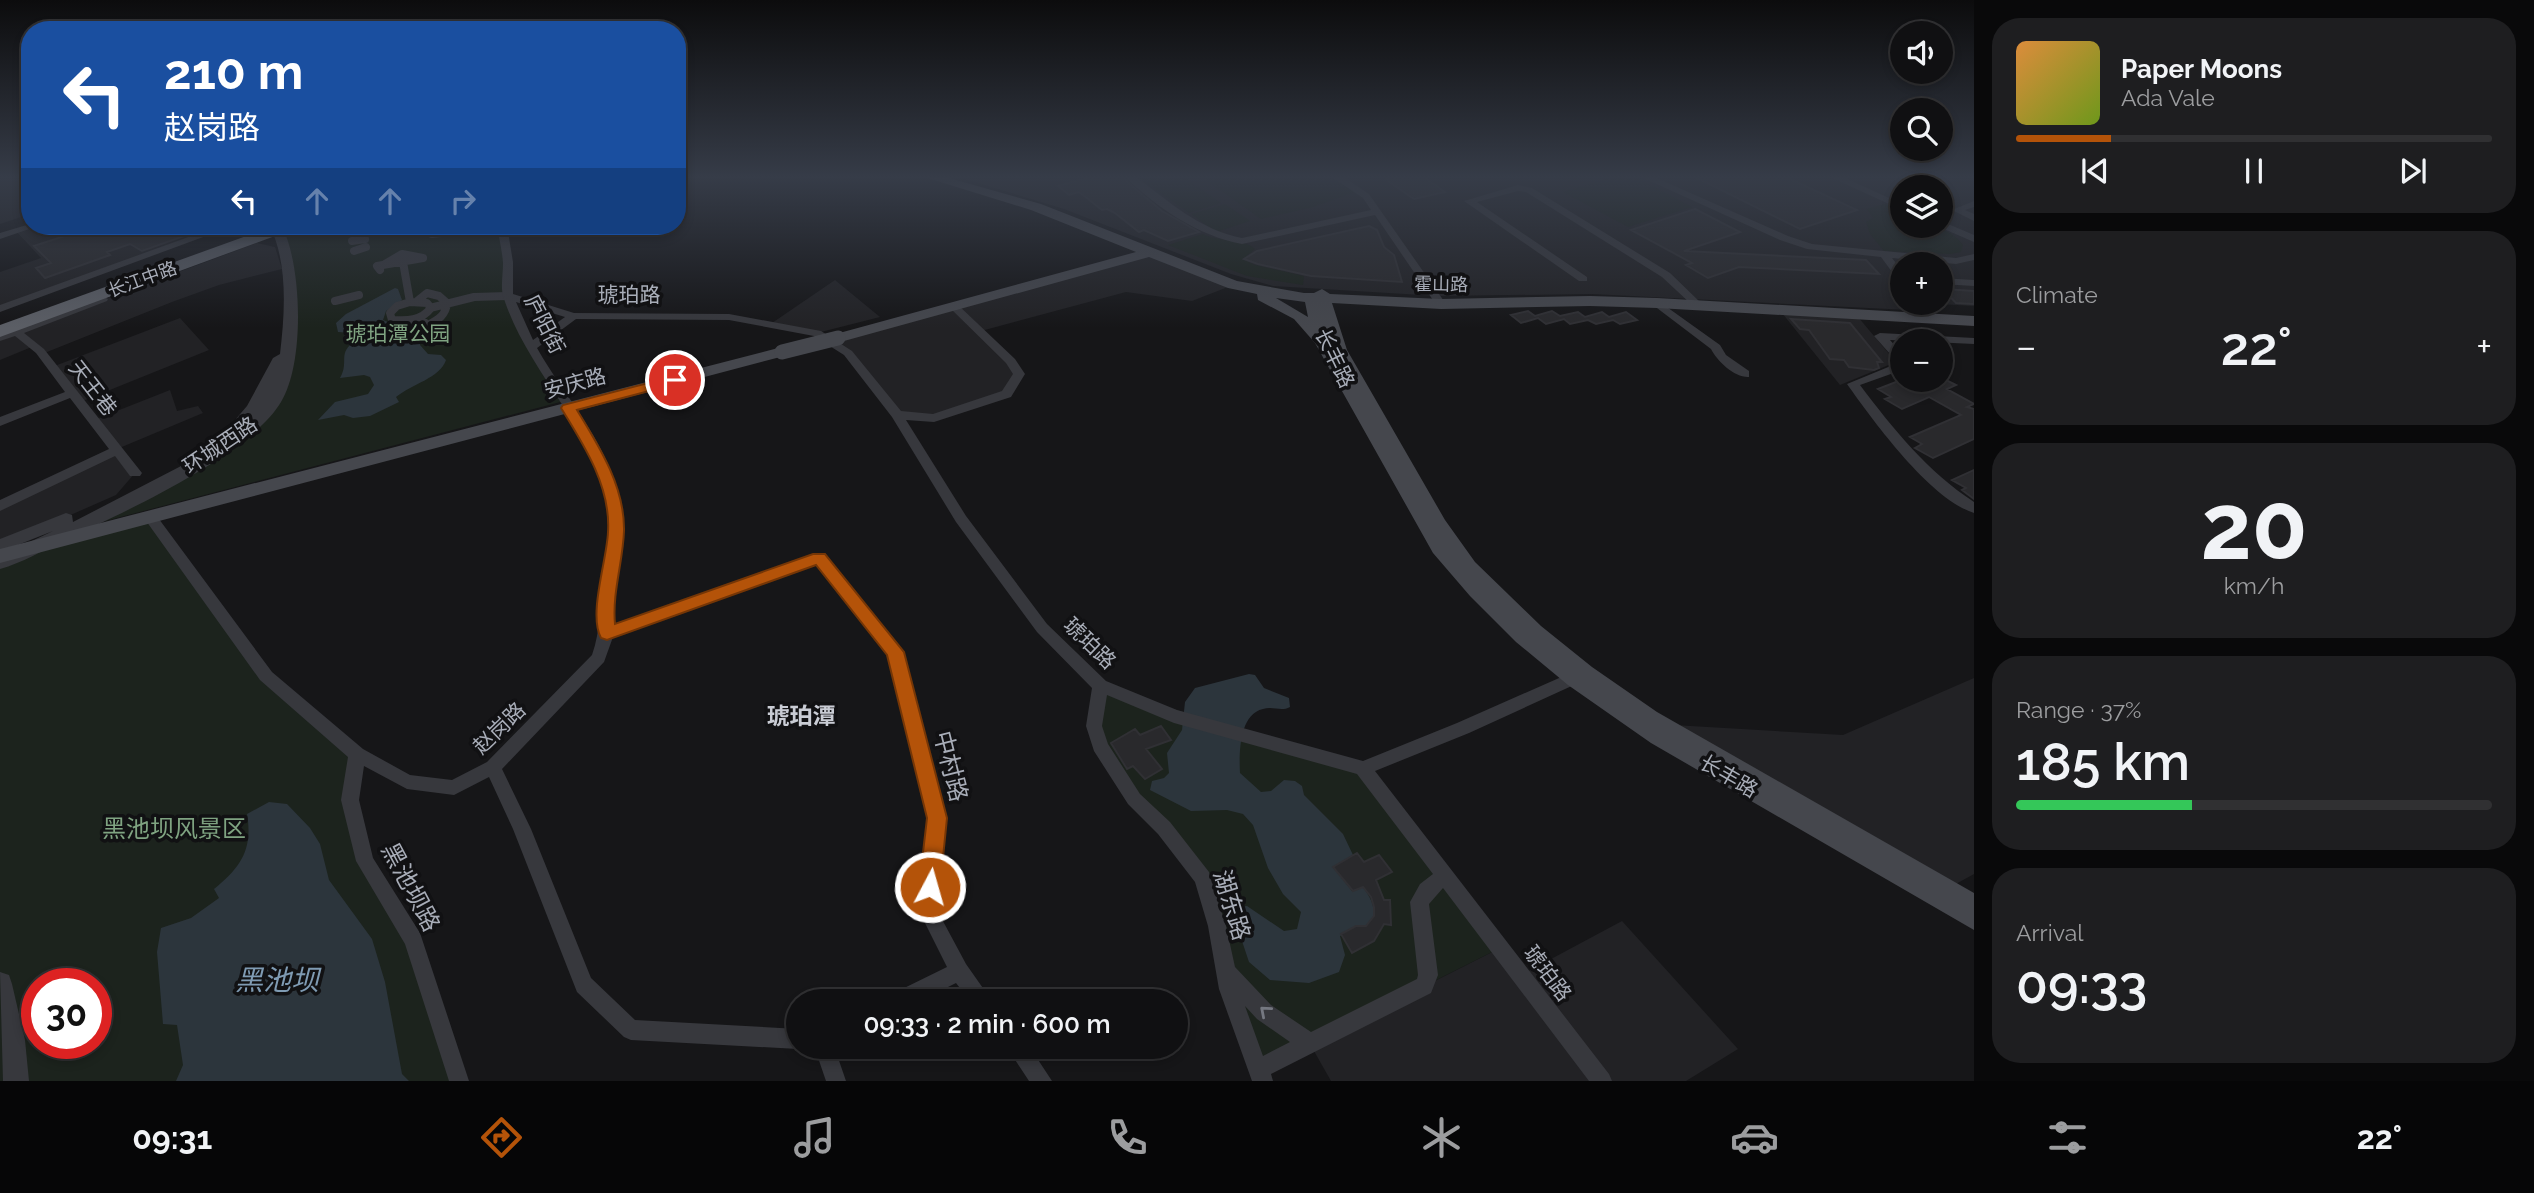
<!DOCTYPE html>
<html lang="en">
<head>
<meta charset="utf-8">
<style>
  body { margin:0; font-family:Raleway,"Noto Sans SC",sans-serif; background:#1e1e20; color:#f1f3f6; height:100vh; display:flex; flex-direction:column; font-size:26px; white-space:nowrap }
  * { box-sizing:border-box; margin:0 }
  p { font-size:23px; color:#9c9d9f }
  .icon { flex:none; width:38px; height:38px; fill:none; stroke:currentColor; stroke-width:2; stroke-linecap:round; stroke-linejoin:round }
  .map { position:relative; flex:1; overflow:hidden }
  .sheet { display:flex; flex-direction:column; gap:18px; padding:18px; background:#09090a; width:560px }
  .sheet>* { flex:none }
  .hud { position:absolute; left:21px; top:21px; width:665px; height:214px; border-radius:28px; box-shadow:0 4px 10px #0003,0 0 0 2px #303032; background:#1a4fa0; color:#fff; overflow:hidden }
  .controls { position:absolute; left:1890px; top:21px; display:grid; gap:14px }
  .controls a { display:grid; place-items:center; width:63px; height:63px; border-radius:50%; background:#101012; box-shadow:0 4px 10px #0003,0 0 0 2px #303032; font-size:35px }
  .speed { position:absolute; left:21px; top:968px; display:flex; gap:14px; font-size:35px; font-weight:700; text-align:center }
  .speed>* { display:grid; place-content:center; width:91px; height:91px; border-radius:50%; background:#101012; box-shadow:0 4px 10px #0003,0 0 0 2px #303032; line-height:1 }
  .speed .limit { border:10px solid #d22; background:#fff; color:#111 }
  .pin { position:absolute; display:grid; place-items:center; width:60px; height:60px; color:#fff; margin:-30px; border:4px solid #fff; border-radius:50%; box-shadow:0 2px 7px #0007 }
  .me { position:absolute; width:77px; margin:-38px; rotate:6deg; stroke-linejoin:round; filter:drop-shadow(0 0 5px #0008) }
  .turn { display:flex; align-items:center; gap:24px; height:147px; padding:0 28px; font-size:32px }
  .turn .icon { width:91px; height:91px; stroke-width:2.5 }
  .turn b { display:block; font-size:49px; line-height:60px }
  .lanes { display:flex; align-items:center; height:66px; padding:0 28px; background:#0003; justify-content:center; gap:35px; direction:ltr }
  .lanes .off { opacity:.35 }
  .big { font-size:52px; font-weight:600; line-height:1.1 }
  .sheet .card { flex:1; display:flex; flex-direction:column; justify-content:center; gap:10px; min-width:0; padding:0 24px; border-radius:28px; background:#1e1e20 }
  .sheet .dial { align-items:center; gap:0 }
  .dial b { font-size:91px; line-height:1 }
  .song { display:flex; align-items:center; gap:21px }
  .cover { width:84px; height:84px; border-radius:10px; background:linear-gradient(135deg,hsl(30 70% 55%),hsl(80 70% 35%)) }
  .played { height:7px; border-radius:4px; background:linear-gradient(90deg,#b45309 20%,#303032 20%) }
  .keys { display:flex; justify-content:space-around; direction:ltr }
  .heat { display:flex; justify-content:space-between; align-items:center; font-size:38px; direction:ltr }
  .charge { height:10px; border-radius:5px; background:linear-gradient(90deg,#34c759 37%,#303032 0) }
  .trip { position:absolute; left:786px; top:989px; width:402px; height:70px; border-radius:35px; background:#101012; box-shadow:0 4px 10px #0003,0 0 0 2px #303032; font-weight:600; line-height:70px; text-align:center }
  .dock { display:flex; height:112px; justify-content:space-around; align-items:center; background:#060607; color:#9c9d9f }
  .dock .icon { width:49px; height:49px }
  .dock .current { color:#b45309 }
  .dock b { font-size:32px; color:#f1f3f6 }
  main { display:flex; flex:1; min-height:0 }
  .map>svg:first-child { display:block }
  .built { fill:#222225; fill-rule:evenodd }
  .green { fill:#1c231d; fill-rule:evenodd }
  .water { fill:#2c353c }
  .building { fill:#29292c; stroke:#303034; stroke-width:2 }
  .lines { fill:none; stroke-linecap:round; stroke-linejoin:round }
  .pedestrian { stroke:#37383d; stroke-width:8 }
  .minor { fill:#37383d; fill-rule:evenodd }
  .tertiary { fill:#37383d; fill-rule:evenodd }
  .secondary { fill:#45474d; fill-rule:evenodd }
  .trunk { fill:#5b5e65; fill-rule:evenodd }
  .secondary-bridge { stroke:#45474d; stroke-width:15 }
  .oneway { stroke:#757881 }
  .route { fill:#b45309; stroke:#753606; stroke-width:2 }
  .labels { text-anchor:middle; dominant-baseline:central; stroke-width:7; stroke-linejoin:round; paint-order:stroke }
  .far-street-label { font-size:18px; fill:#a8adb8; stroke:#111113 }
  .street-label { font-size:21px; fill:#a8adb8; stroke:#111113 }
  .park-label { font-size:21px; fill:#7fa381; stroke:#111113 }
  .neighbourhood-label { font-size:23px; font-weight:bold; fill:#c9ccd4; stroke:#111113 }
  .near-street-label { font-size:24px; fill:#a8adb8; stroke:#111113 }
  .near-park-label { font-size:24px; fill:#7fa381; stroke:#111113 }
  .near-water-label { font-size:28px; font-style:italic; fill:#7f9bb3; stroke:#111113 }
</style>
</head>
<body>
<main>
<div class="map">
<svg width="1974" height="1081" viewBox="0 0 1974 1081">
  <rect width="100%" height="100%" fill="#161618"/>
  <path class="built" d="M0 176H30V214L0 224Z
    M955 176H1974V306L1922 303 1928 311 1592 294 1438 296 1273 286 1231 274 1064 209ZM1902 187H1941V226H1902ZM1902 264H1941V303H1902Z
    M33 226H228L0 309V272L41 258 16 231Z
    M257 243 275 247 282 269 219 285 172 302 42 354 34 346 0 360V338Z
    M1150 252 1233 285 1192 301 1126 292 981 331 1019 374 1007 394 934 418 897 415 848 353 829 341Z
    M835 280 880 317 817 333 772 323Z
    M1782 313 1858 317 1896 362 1840 385Z
    M180 318 209 350 80 402 52 367Z
    M170 390 177 411 198 406 203 413 117 449 135 473 116 495 0 546V506L117 450 94 420Z
    M1974 678V874L1945 890 1657 724 1843 735Z
    M1622 921 1738 1049 1686 1081H1331L1310 1044 1500 948 1521 975Z"/>
  <path class="green" d="M1147 176H1182L1221 203 1189 213 1140 178Z
    M1200 176H1329L1355 192 1313 207 1261 219Z
    M1615 176H1633L1692 207 1628 227 1563 192Z
    M1225 204 1250 221 1216 232 1191 214Z
    M1884 204 1902 212V226C1925 226 1948 225 1963 245L1961 252 1950 254 1884 251 1870 234 1866 222 1873 218 1867 209Z
    M297 226H502L508 264 507 297 564 401 67 531 237 438 288 342 280 232Z
    M1203 234C1219 242 1245 239 1255 249L1243 259 1255 265 1304 276 1303 285 1247 276 1168 245Z
    M151 518 266 676 357 754 350 800 365 861 413 940 459 1081H0V563ZM37 984H96V1043H37Z
    M1100 686 1363 768 1500 948 1257 1070 1203 878 1100 746Z"/>
  <path class="water" d="M395 288 398 289 402 300 386 311 383 320 400 327 421 324 420 345 428 354 441 355 446 360C440 378 412 384 396 397L399 402 370 416 353 418 344 415 318 420 335 402 368 394 374 385 370 377 364 375 340 378C350 361 336 354 356 340L352 333 338 332 336 323 346 314Z
    M1249 674 1255 675 1264 688 1289 698 1290 707C1281 712 1273 706 1263 709 1239 714 1239 754 1240 773L1261 792 1271 791 1284 780 1295 781 1302 786 1304 795 1343 834 1353 855 1333 867 1352 891 1363 887C1370 897 1374 903 1374 916L1366 926 1340 936 1345 955 1339 972 1309 983 1270 980 1249 962 1237 926 1238 907 1247 906 1284 931 1297 929 1301 912 1283 894 1268 868 1253 825 1243 814 1227 810 1191 811 1150 790 1152 781 1164 778 1169 773 1167 753 1182 730 1185 702 1195 688Z
    M269 802 287 804 310 828 320 844 329 880 372 939 385 982 402 1074 409 1081H176L183 1065 177 1025 163 1024 157 952 161 928 191 918 219 898 214 889C241 867 253 849 247 814Z"/>
  <path class="building" d="M1094 176H1120L1162 211 1199 232 1168 241 1144 230 1139 232 1115 213 1107 209 1102 210 1079 192 1069 195 1058 186Z
    M1398 176H1422L1445 192 1414 199 1385 179Z
    M1693 176H1784L1857 210 1800 229Z
    M1695 209 1740 232 1684 251 1866 260 1879 274 1739 267 1708 278 1686 265 1692 263 1631 230Z
    M95 226H212L142 251 130 244 107 252 110 255 45 278 36 268 51 263 34 246Z
    M1369 226 1377 230 1384 247 1394 255 1402 282 1311 276 1258 264 1244 259 1257 251Z
    M1943 289 1974 291V304L1956 303Z
    M1528 311 1535 316 1552 311 1560 316 1578 312 1585 317 1602 312 1609 317 1626 312 1637 320 1620 324 1613 320 1596 324 1588 320 1570 324 1564 319 1546 324 1538 318 1521 323 1511 315Z
    M1791 319 1850 323 1882 362H1877L1879 368 1874 370 1849 367 1844 360 1830 359 1809 330 1800 329Z
    M1901 380H1946L1956 385 1947 389 1974 404 1967 407 1974 409V439L1933 458 1915 448 1922 444 1910 437 1961 415 1929 397 1902 409 1885 399 1891 397 1878 389Z
    M1974 470V499L1962 490 1966 488 1952 480Z
    M1161 726 1171 740 1146 749 1162 769 1145 779 1133 766 1127 769 1111 743 1135 729 1140 735Z
    M1357 853 1364 862 1379 855 1392 872 1376 880 1384 900H1390L1391 925 1384 924 1374 941 1352 953 1341 934 1356 926H1366L1374 916V907L1371 897 1363 887 1353 891 1333 867Z"/>
  <g class="lines">
    <path class="pedestrian" d="M364 229 374 230
      M432 234 450 232
      M352 241 365 239
      M354 251 366 247
      M403 262 410 302
      M385 264 402 254 423 258
      M380 270 377 266 423 258
      M335 301 359 295
      M417 301 427 293 439 296 447 303C446 315 438 320 428 325L420 319
      M410 302 427 303 431 308C421 321 407 321 392 320L390 313 397 306Z
      M430 308 474 297 507 296"/>
    <path class="minor" d="M1124 176H1135C1168 201 1200 230 1242 238L1371 210 1363 198 1330 176H1342L1369 194 1446 304 1441 307 1437 306 1375 215 1242 244C1198 236 1156 207 1124 176Z
      M1639 176H1652L1788 236 1812 244 1956 258 1974 254V260L1956 264 1892 258 1902 271V281L1898 280 1881 257 1807 249 1780 240Z
      M1828 176H1841L1902 204V210Z
      M1518 185 1532 188 1670 273 1700 302 1699 304H1691L1662 277 1526 192 1518 191 1477 202 1587 277V281H1579L1464 201Z
      M1974 201V207L1965 210 1974 214V221L1952 210Z
      M1941 221 1974 235V242L1937 226H1941Z
      M30 224V226H38L0 239V233Z
      M219 226H233L0 312V305Z
      M497 226H507L513 262V294L574 313 729 314 821 331 852 351 901 411 933 414 1002 391 1013 374 1006 363 948 306 953 303 957 304 1015 359 1025 374 1011 397 934 422 906 420 966 516 1047 624 1106 681 1177 710 1363 761 1457 723 1575 671 1581 669 1587 671 1589 675 1587 679 1469 733 1375 771 1609 1074 1612 1081H1589L1443 888 1429 904 1438 975 1431 993 1271 1074 1273 1081H1252L1219 989 1208 926 1195 882 1158 834 1128 804 1094 751 1086 726 1092 688 1037 632 956 522 892 417 844 355 814 336 729 320 576 319 537 348C568 403 620 455 622 522 623 556 613 590 614 624L814 554H824L903 652 946 818 937 910 966 964 992 1001H970L956 983 920 1001H889L892 994 947 967 919 911 928 818 888 654 816 564 613 637 604 662 502 769 531 829 591 978 635 1020 798 1029V1046H805L798 1049 631 1040 624 1037 577 992 513 829 489 777 454 795 407 789 364 766 359 800 373 858 420 933 469 1081H449L405 944 356 861 341 800 348 757 260 680 144 518 146 515H156L272 672 363 749 410 775 452 780 487 762 592 655C601 629 599 608 602 582 606 556 611 529 606 502 592 426 528 372 504 299 500 289 503 275 503 263 502 250 499 238 497 226ZM516 302 565 317 533 340ZM1107 695 1174 723 1357 774 1433 874 1420 884 1410 902 1418 975 1417 979 1311 1032 1271 1005 1235 967 1226 926 1209 872 1170 822 1140 794 1108 744 1102 726ZM1245 1006 1257 1019 1290 1042 1263 1056Z
      M1941 278 1974 280V286L1941 284Z
      M103 296 108 299 107 301 24 333 44 349 142 473 140 476H130L115 456 0 511V500L109 449 70 398 0 426V417L65 392 36 353 15 336 0 341V334Z
      M1657 300 1720 345 1726 355 1749 371V377C1735 378 1717 361 1711 349L1653 305 1652 303Z
      M1916 303H1926L1935 314 1929 317 1925 316Z
      M1880 333 1974 338V344L1890 340 1902 354V370L1860 385C1894 430 1927 471 1974 502V513C1930 499 1874 422 1847 384L1898 363 1874 336Z
      M814 1046H834L846 1081H826Z
      M1006 1046H1029L1052 1081H1029Z"/>
    <path class="tertiary" d="M270 226H282C302 266 305 363 281 402 249 456 120 514 63 541 43 550 22 563 0 569V556L53 531 0 552V539L66 513 72 515 73 522 183 465 243 425 235 420 247 406 273 358 280 354C285 312 288 264 270 226Z
      M0 972 9 975 12 984 25 1040 29 1081H3Z"/>
    <path class="secondary" d="M921 176H942L1041 204 1237 281 1304 293H1314L1322 289 1330 294 1441 299 1590 296 1657 298 1974 316V326L1657 308 1590 306 1441 309 1332 303 1347 350 1445 520 1475 562 1541 626 1592 667 1657 712 1974 893V930L1651 743 1568 685 1516 642 1470 596 1433 553 1315 343 1294 319 1258 300 1257 294 1228 288 1149 257 844 341H832L830 338 832 335 1136 252 1031 210ZM1276 298 1305 302 1308 317Z
      M782 347 788 349 790 352 788 355 0 563V549Z"/>
    <path class="trunk" d="M274 226H296L294 229 0 337V325Z"/>
    <path class="secondary-bridge" d="M782 352 838 338"/>
  </g>
  <defs><path id="oneway-chevron" d="M-2-3.5L2.5 0L-2 3.5" fill="none" stroke-width="1.6" stroke-linecap="round" stroke-linejoin="round" transform="scale(1.75)"/></defs>
  <use class="oneway" href="#oneway-chevron" transform="translate(1265 1011) rotate(-139)"/>
  <linearGradient id="sky" x2="0" y2="1"><stop stop-color="#0c0c0d"/><stop offset="0.54" stop-color="#363c48"/><stop offset="1" stop-color="#363c48" stop-opacity="0"/></linearGradient>
  <rect width="1974" height="328" fill="url(#sky)"/>
  <path class="route" d="M675 376 682 380 680 383 577 410C599 446 625 487 624 531 623 562 612 593 615 624L813 554H825L904 652 947 818 940 887 937 894 930 897 923 894 919 887 927 818 887 655 816 565 607 640 601 638C588 614 607 560 608 532 611 487 584 445 561 408L563 405Z"/>
  <g class="labels">
    <g class="far-street-label">
      <text transform="translate(142 279) rotate(-20)">长江中路</text>
      <text transform="translate(1441 284) rotate(1)">霍山路</text>
    </g>
    <g class="street-label">
      <text x="629" y="294">琥珀路</text>
      <text transform="translate(545 324) rotate(63)">庐阳街</text>
      <text transform="translate(1335 358) rotate(64)">长丰路</text>
      <text transform="translate(575 383) rotate(-15)">安庆路</text>
      <text transform="translate(93 388) rotate(52)">天王巷</text>
      <text transform="translate(220 445) rotate(-34)">环城西路</text>
      <text transform="translate(1090 643) rotate(44)">琥珀路</text>
      <text transform="translate(499 728) rotate(-44)">赵岗路</text>
      <text transform="translate(1729 776) rotate(30)">长丰路</text>
      <text transform="translate(1548 973) rotate(53)">琥珀路</text>
    </g>
    <g class="park-label">
      <text x="398" y="333">琥珀潭公园</text>
    </g>
    <g class="neighbourhood-label">
      <text x="801" y="715">琥珀潭</text>
    </g>
    <g class="near-street-label">
      <text transform="translate(951 766) rotate(76)">中村路</text>
      <text transform="translate(411 887) rotate(62)">黑池坝路</text>
      <text transform="translate(1232 905) rotate(73)">湖东路</text>
    </g>
    <g class="near-park-label">
      <text x="174" y="828">黑池坝风景区</text>
    </g>
    <g class="near-water-label">
      <text x="277" y="980">黑池坝</text>
    </g>
  </g>
</svg>
<div class="controls">
<a><svg class="icon" aria-label="sound" viewBox="0 0 24 24"><path d="M4 9h4l5-4v14l-5-4H4zM17 9q2 3 0 6"/></svg></a>
<a><svg class="icon" aria-label="search" viewBox="0 0 24 24"><circle cx="10" cy="10" r="6"/><path d="M15 15l6 6"/></svg></a>
<a><svg class="icon" aria-label="layers" viewBox="0 0 24 24"><path d="M12 4l9 5-9 5-9-5zM3 14l9 5 9-5"/></svg></a>
<a>+</a>
<a>−</a>
</div>
<div class="speed"><div class="limit">30</div></div>
<div class="pin" style="left:675px;top:380px;background:#d93025"><svg class="icon" aria-label="arrive" viewBox="0 0 24 24"><path d="M6 21V4h12l-3 4 3 4H6"/></svg></div>
<svg class="me" style="left:930px;top:887px" viewBox="-20 -20 40 40"><circle r="17" fill="#b45309" stroke="#fff" stroke-width="3"/><path d="M0-11L8 9 0 5-8 9z" fill="#fff"/></svg>
<div class="trip">09:33 · 2 min · 600 m</div>
<div class="hud">
<div class="turn"><svg class="icon" aria-label="left" viewBox="0 0 24 24"><path d="M17 20v-9H6M10 6l-5 5 5 5"/></svg><div><b>210 m</b>赵岗路</div></div>
<div class="lanes"><svg class="icon" aria-label="left" viewBox="0 0 24 24"><path d="M17 20v-9H6M10 6l-5 5 5 5"/></svg><svg class="icon off" aria-label="ahead" viewBox="0 0 24 24"><path d="M12 20V5M6 11l6-6 6 6"/></svg><svg class="icon off" aria-label="ahead" viewBox="0 0 24 24"><path d="M12 20V5M6 11l6-6 6 6"/></svg><svg class="icon off" aria-label="right" viewBox="0 0 24 24"><path d="M7 20v-9h11M14 6l5 5-5 5"/></svg></div>
</div>
</div>
<section class="sheet">
<div class="card">
<div class="song"><i class="cover"></i><div><b>Paper Moons</b><p>Ada Vale</p></div></div>
<div class="played"></div>
<div class="keys"><svg class="icon" aria-label="previous" viewBox="0 0 24 24"><path d="M18 5L8 12l10 7zM5 5v14"/></svg><svg class="icon" aria-label="pause" viewBox="0 0 24 24"><path d="M8 5v14M16 5v14"/></svg><svg class="icon" aria-label="next" viewBox="0 0 24 24"><path d="M6 5l10 7-10 7zM19 5v14"/></svg></div>
</div>
<div class="card"><p>Climate</p>
<div class="heat"><a>−</a><b class="big">22°</b><a>+</a></div>
</div>
<div class="card dial"><b>20</b><p>km/h</p></div>
<div class="card"><p>Range · 37%</p><b class="big">185 km</b><div class="charge"></div></div>
<div class="card"><p>Arrival</p><b class="big">09:33</b></div>
</section>
</main>
<nav class="dock">
<b>09:31</b>
<svg class="icon current" aria-label="directions" viewBox="0 0 24 24"><path d="M12 3l9 9-9 9-9-9zM9 14v-3h6M13 9l2 2-2 2"/></svg>
<svg class="icon" aria-label="music" viewBox="0 0 24 24"><path d="M9 18V5l10-2v13"/><circle cx="6" cy="18" r="3"/><circle cx="16" cy="16" r="3"/></svg>
<svg class="icon" aria-label="phone" viewBox="0 0 24 24"><path d="M5 4h4l2 5-3 2q2 4 5 5l2-3 5 2v4C11 20 4 13 5 4z"/></svg>
<svg class="icon" aria-label="climate" viewBox="0 0 24 24"><path d="M12 3v18M4 7l16 10M4 17L20 7"/></svg>
<svg class="icon" aria-label="car" viewBox="0 0 24 24"><path d="M5 17H2v-5l4-1 3-4h7l3 4 3 1v5h-3M9 17h6M6 11h13"/><circle cx="7" cy="17" r="2"/><circle cx="17" cy="17" r="2"/></svg>
<svg class="icon" aria-label="filters" viewBox="0 0 24 24"><path d="M4 7h16M4 17h16"/><circle cx="9" cy="7" r="2"/><circle cx="15" cy="17" r="2"/></svg>
<b>22°</b>
</nav>
</body>
</html>
